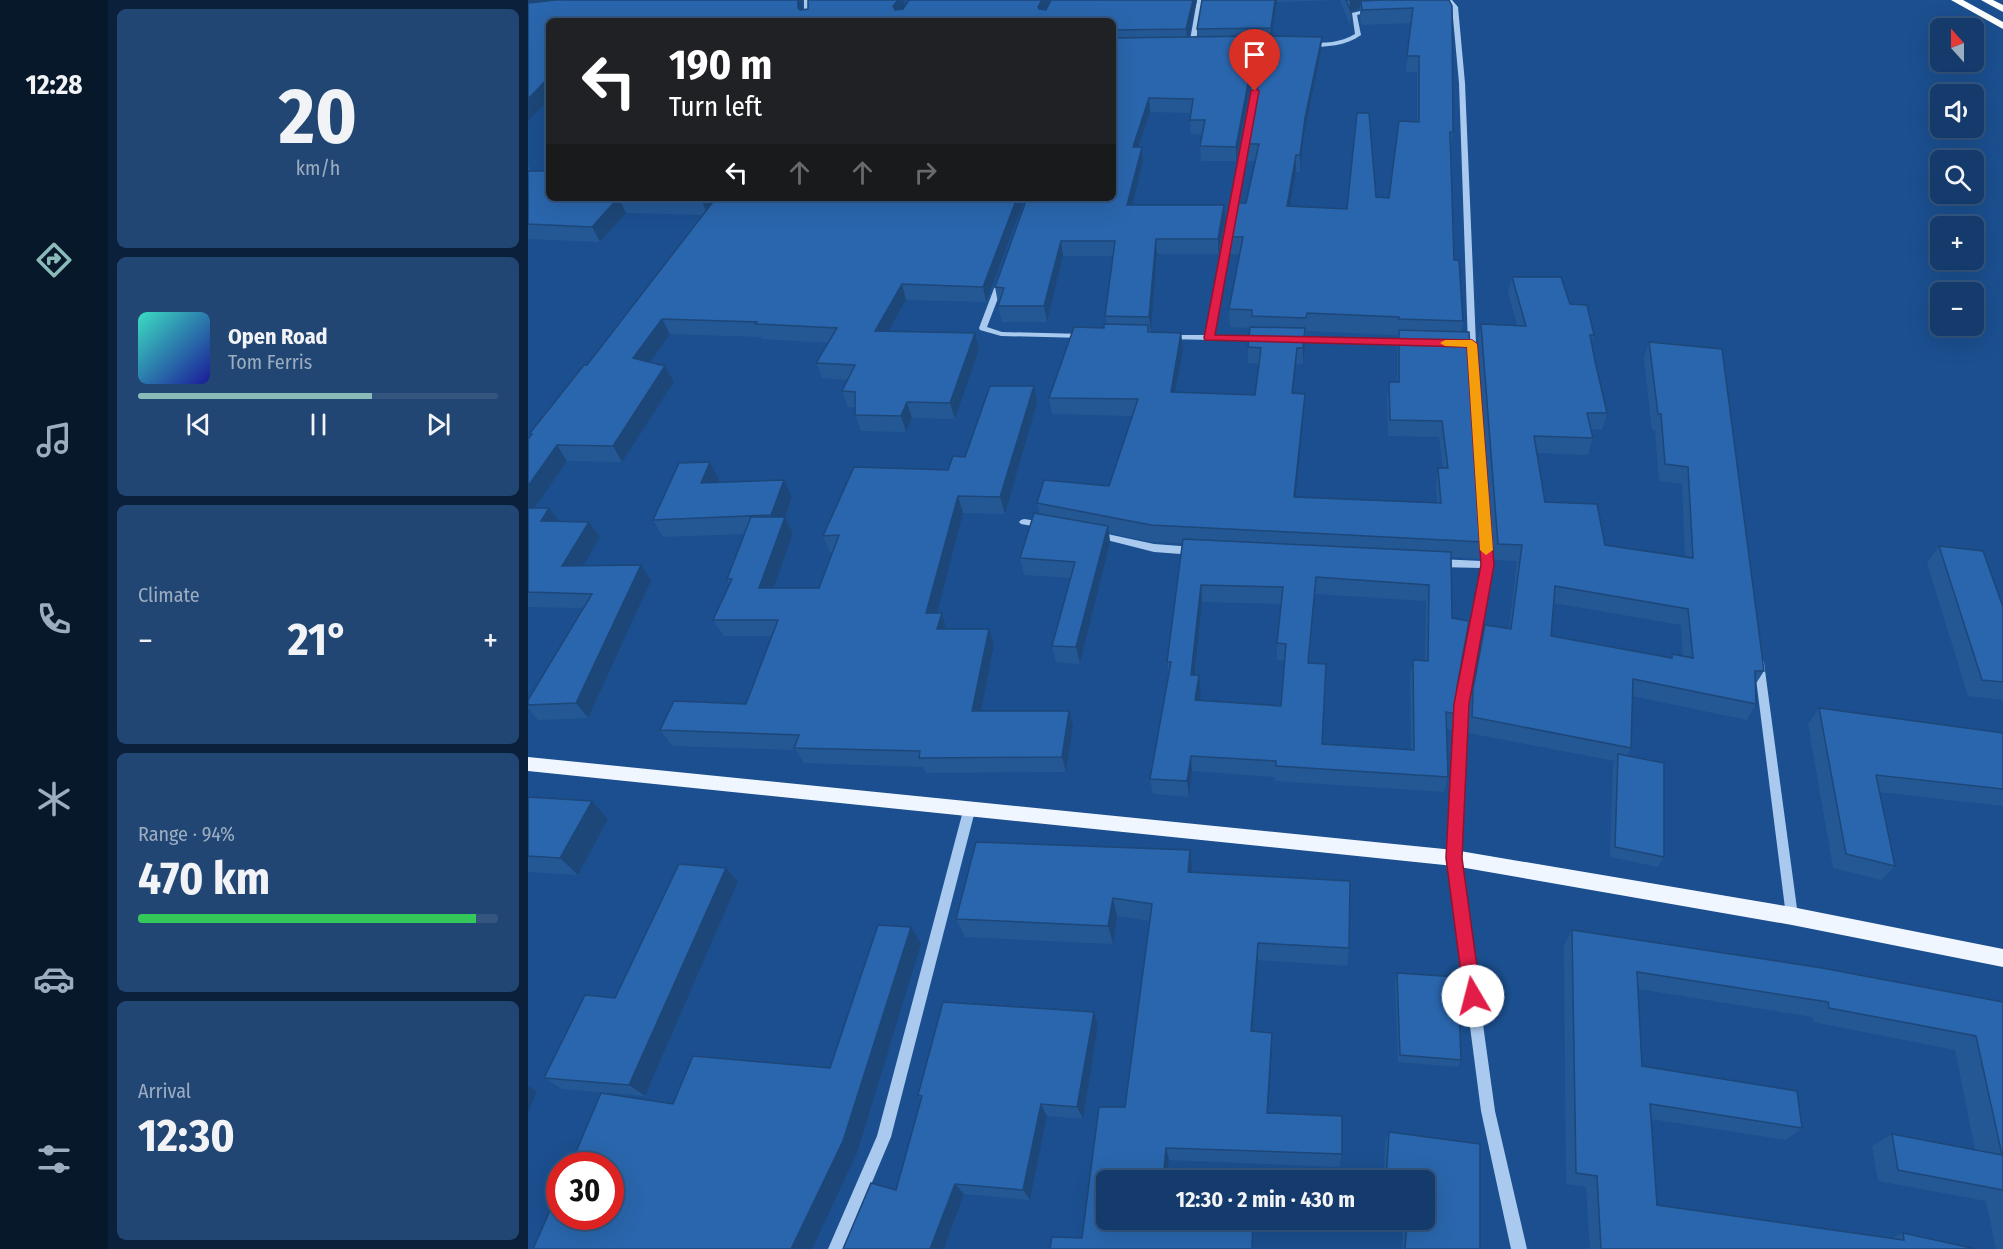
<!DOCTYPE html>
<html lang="en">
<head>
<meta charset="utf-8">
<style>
  body { margin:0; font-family:"Fira Sans Condensed",sans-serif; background:#214673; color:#f1f3f6; height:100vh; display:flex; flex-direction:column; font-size:22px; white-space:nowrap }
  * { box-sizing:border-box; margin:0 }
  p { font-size:20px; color:#9dadc1 }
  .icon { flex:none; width:33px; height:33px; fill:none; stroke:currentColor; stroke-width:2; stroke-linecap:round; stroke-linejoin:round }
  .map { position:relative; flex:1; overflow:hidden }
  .sheet { display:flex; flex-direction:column; gap:9px; padding:9px; background:#0b203b; width:420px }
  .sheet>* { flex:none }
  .top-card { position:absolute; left:18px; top:18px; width:570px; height:183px; border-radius:9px; box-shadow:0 6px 24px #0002,0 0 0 2px #33557e; background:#202124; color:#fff; overflow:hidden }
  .needle { width:39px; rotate:339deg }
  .fabs { position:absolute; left:1402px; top:18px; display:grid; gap:12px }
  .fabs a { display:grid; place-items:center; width:54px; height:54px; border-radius:9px; background:#143b6b; box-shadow:0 6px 24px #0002,0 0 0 2px #33557e; font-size:30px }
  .speed { position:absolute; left:18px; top:1152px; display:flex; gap:12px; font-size:30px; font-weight:700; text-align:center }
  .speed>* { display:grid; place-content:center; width:78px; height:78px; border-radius:50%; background:#143b6b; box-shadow:0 6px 24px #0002,0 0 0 2px #33557e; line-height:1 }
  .speed .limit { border:9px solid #d22; background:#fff; color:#111 }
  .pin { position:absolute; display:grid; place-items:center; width:51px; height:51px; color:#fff; margin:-62px -26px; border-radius:50% 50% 50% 0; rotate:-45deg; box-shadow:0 0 6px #0007 }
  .pin .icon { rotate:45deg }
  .me { position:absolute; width:66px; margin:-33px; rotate:352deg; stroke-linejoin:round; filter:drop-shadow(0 0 4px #0008) }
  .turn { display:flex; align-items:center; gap:21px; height:126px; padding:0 24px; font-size:27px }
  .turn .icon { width:78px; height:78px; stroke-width:2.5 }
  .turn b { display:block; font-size:42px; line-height:51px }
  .lanes { display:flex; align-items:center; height:57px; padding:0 24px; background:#0003; justify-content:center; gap:30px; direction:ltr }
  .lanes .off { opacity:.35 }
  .big { font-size:45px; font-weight:700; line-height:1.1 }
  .sheet .tile { flex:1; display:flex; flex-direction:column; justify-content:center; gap:9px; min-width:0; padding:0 21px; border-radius:9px; background:#214673 }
  .sheet .dial { align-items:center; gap:0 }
  .dial b { font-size:78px; line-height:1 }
  .song { display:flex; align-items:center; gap:18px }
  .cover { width:72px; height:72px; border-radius:9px; background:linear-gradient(135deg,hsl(170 70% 55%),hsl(240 70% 35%)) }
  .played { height:6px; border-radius:3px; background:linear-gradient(90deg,#8bbbb9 65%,#33557e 65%) }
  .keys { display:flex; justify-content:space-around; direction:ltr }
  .heat { display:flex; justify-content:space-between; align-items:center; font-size:33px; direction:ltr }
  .charge { height:9px; border-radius:4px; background:linear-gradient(90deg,#34c759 94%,#33557e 0) }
  .trip { position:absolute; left:568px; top:1170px; width:339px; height:60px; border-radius:9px; background:#143b6b; box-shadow:0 6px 24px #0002,0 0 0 2px #33557e; font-weight:700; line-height:60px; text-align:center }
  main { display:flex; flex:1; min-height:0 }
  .menu { display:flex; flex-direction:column; width:108px; justify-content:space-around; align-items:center; background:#08182b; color:#9dadc1 }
  .menu .icon { width:42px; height:42px }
  .menu .current { color:#8bbbb9 }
  .menu b { font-size:27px; color:#f1f3f6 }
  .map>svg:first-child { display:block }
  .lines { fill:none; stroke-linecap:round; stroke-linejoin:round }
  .minor { fill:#a9c9ee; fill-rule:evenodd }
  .major { fill:#f0f6ff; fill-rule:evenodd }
  .highway { fill:#fff; fill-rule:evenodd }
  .wall { fill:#245895; fill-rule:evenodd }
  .shaded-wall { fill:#1d4779 }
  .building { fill:#2a66ad; stroke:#1d4779; stroke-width:1.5; fill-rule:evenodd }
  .route { fill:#e11d48; stroke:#92132f; stroke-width:1.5 }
  .slow { fill:#f59e0b }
</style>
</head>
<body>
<main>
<nav class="menu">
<b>12:28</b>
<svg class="icon current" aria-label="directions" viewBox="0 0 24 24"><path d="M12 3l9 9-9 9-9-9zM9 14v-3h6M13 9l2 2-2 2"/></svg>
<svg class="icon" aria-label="music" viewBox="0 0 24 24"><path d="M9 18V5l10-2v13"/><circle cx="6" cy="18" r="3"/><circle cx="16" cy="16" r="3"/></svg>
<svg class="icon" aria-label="phone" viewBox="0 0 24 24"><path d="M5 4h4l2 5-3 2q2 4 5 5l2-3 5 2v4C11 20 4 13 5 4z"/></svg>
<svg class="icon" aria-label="climate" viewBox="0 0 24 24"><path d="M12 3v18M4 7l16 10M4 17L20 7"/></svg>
<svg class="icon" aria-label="car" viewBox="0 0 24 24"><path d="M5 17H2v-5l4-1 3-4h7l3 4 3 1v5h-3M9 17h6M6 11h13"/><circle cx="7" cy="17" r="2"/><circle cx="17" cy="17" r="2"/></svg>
<svg class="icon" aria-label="filters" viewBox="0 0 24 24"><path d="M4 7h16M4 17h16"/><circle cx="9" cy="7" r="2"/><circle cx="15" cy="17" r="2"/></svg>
</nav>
<section class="sheet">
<div class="tile dial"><b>20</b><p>km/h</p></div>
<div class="tile">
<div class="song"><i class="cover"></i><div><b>Open Road</b><p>Tom Ferris</p></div></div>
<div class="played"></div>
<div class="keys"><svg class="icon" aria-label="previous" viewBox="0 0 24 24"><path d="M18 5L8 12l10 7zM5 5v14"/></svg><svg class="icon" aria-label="pause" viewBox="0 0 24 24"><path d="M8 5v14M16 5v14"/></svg><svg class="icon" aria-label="next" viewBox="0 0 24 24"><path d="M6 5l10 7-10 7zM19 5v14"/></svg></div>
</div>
<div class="tile"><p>Climate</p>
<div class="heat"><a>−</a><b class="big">21°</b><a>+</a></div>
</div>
<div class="tile"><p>Range · 94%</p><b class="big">470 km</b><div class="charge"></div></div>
<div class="tile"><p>Arrival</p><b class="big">12:30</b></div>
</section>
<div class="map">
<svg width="1475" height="1249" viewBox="0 0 1475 1249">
  <rect width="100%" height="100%" fill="#1b4f8f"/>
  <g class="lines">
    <path class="minor" d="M276 0H282V21H276Z
      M669 0H675L667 46 664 48 661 46Z
      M918 0H924L930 7 937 83 948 344 964 565 939 704 932 858 967 1111 999 1249H983L953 1111 920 858 927 704 953 568 910 567 905 563 910 559 954 561 940 344 931 83 924 7Z
      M844 8 846 11 829 15 833 35C818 46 798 47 780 47L777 45 780 43C797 43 812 43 827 34L824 13Z
      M735 44 738 46 686 336 735 337 739 339 735 341 636 339V335H677L732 46Z
      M470 278 477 280 459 327 474 332 555 334 559 336 555 338 473 336 452 330 451 328Z
      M759 338 882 340 886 342 882 344 762 342 758 340Z
      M496 519 516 522 521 525 516 528 493 524 491 522 493 520Z
      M570 532 626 544 666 547 671 551 666 555 626 552 567 537 565 535Z
      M1231 659 1235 660 1236 663 1270 916 1269 920 1264 922 1259 920 1258 916 1226 663 1227 660Z
      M442 802 446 803 448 807 363 1137 316 1249H300L349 1136 436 807 438 803Z"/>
    <path class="major" d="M0 757 926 850 1264 907 1475 949V967L1264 925 926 866 0 771Z"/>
    <path class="highway" d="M1423 0H1435L1475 22V29Z
      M1453 0H1465L1475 5V12Z"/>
  </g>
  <path class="wall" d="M0 0H274V10L280 9V0H375L376 7 517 10 669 0 660 37H669V29L674 0H921L925 132 923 149 926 260 935 321 933 332 955 542 952 559 923 557 924 618 929 687 927 714 924 730 919 729 920 777 916 792 747 781V777L664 771 661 797 625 794 622 779 641 675 639 662 654 543 624 542 581 533 582 543 552 664 528 662 524 646 543 578 496 575 492 558 512 514 509 503 581 486 604 416 524 414 521 398 579 324 577 316 585 256H535L519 322H474L470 306 471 303H470L467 287 585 198V21H21V99L0 122ZM812 0 822 25 823 12 832 8V17L833 25 883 23 878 72H889V122L861 198 848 197 819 209 762 206 768 172H772L776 135 793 52 744 36 749 2ZM729 42H738L719 144V161H727L718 203 702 237V254H711L701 309 702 327 722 328 720 347V363L731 364 727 395 647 392 655 350 653 333H623L629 254H690L697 220 605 205 615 162 614 147H611L622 112 663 113 662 120 663 134 674 135 672 146 673 161H708L729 49ZM778 331 869 335V337H870L869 347V382H861L859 398 860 436 911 437 915 468H910L908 484 909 503 767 497 776 410 777 394 766 393 768 364H775ZM787 594 898 601 897 660H885L882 676 883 750 794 744 781 663ZM674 602 753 604 749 643V660L757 661 753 706 671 701 673 691 667 675Z
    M0 165 2 169 1 171 21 198H339L392 200 497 198 458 302 378 300 361 331 451 349 427 419 384 418 378 432 333 431 327 415V407H320L314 391 320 380 294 378 288 363 300 343 234 339 233 337 142 334 122 362 137 366 146 382 94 462 39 461 7 508H21L31 521 61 522 72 537 55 566 123 581 60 718 10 720 0 708V700L55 608 0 607V439L3 435 2 433 59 365 174 215 98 213 72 242 0 239Z
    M984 277 1042 304 1066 335 1063 343 1079 413 1074 430 1063 429 1065 438 1060 455 1009 453 1017 502 1077 545 1157 557 1154 484 1131 481 1127 430H1124L1116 358 1121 342 1236 671 1227 685 1228 704 1219 720 1104 696 1103 748 1099 756 1136 857 1130 867 1082 857 1085 765 1087 761 940 733 941 704 953 641 957 625 981 629 989 561 966 560 950 340 953 324 989 325 980 293ZM1026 603 1153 625 1155 657 1144 654 1143 657 1023 636Z
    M509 403 477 514 435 513 409 613H414L419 629 466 645 453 711 545 726 538 772 398 773 395 767 276 763 268 750 144 746 132 730 218 704 244 636H196L185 620 201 584 199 579 217 534 135 537 125 520 182 462 191 479 190 482 256 480 264 497 257 517 265 533 246 588H291L305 552H302L295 536 420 470Z
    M1411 546 1475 607V700L1440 696 1399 563Z
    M1291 708 1475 733V806L1351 792 1367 866 1353 880 1305 868 1280 724Z
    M0 797 80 819 50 875 0 872Z
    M664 869V872L821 948 819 966 730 960 724 1032 744 1033 740 1113 814 1154 811 1167 641 1160 639 1180H579V1220H725L724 1249H522L554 1238 597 1107 621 921 589 916 585 944 437 937 428 919Z
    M210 882 117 1096 34 1089 16 1078 87 998Z
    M1044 930 1475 1002V1249H1468L1458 1201 1350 1181 1344 1146 1364 1134 1447 1150 1427 1050 1285 1022 1284 1017 1110 989 1114 1066 1274 1128 1258 1140 1123 1119 1129 1205 1364 1238 1375 1233 1448 1249H1062L1058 1187 1038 1184 1036 946Z
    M869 973 933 1060 930 1067 870 1062 867 981Z
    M566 1012 570 1026 555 1119 519 1116 502 1200 436 1194 416 1249H315L368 1190 393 1099 390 1095Z
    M861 1132 952 1249H874L875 1220H897V1180H856L857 1142Z"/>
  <path class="shaded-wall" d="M0 0H51L0 9Z
    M270 0H274V21L270 8Z
    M370 0H375L377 8 368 20 365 6Z
    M514 0H522L512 20 510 7Z
    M665 0H669L659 43 658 29Z
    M747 0H749V2L743 42V28Z
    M822 0H834L833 5V1L832 8 823 12Z
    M729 36V49L708 161V147Z
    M794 37 793 52 776 135 772 172V155L777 118Z
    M21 77V99L0 122V99Z
    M621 98 622 112 606 161 605 147Z
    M614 147 615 162 601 220 599 205Z
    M768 155V172L759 223V206Z
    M91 198 98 213 72 242 64 227Z
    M175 198H193L180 215 173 200Z
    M489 198H497L458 302 455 287Z
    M696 205 697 220 690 254V239Z
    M628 239 629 254 623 333 621 317Z
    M533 241 535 256 519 322 516 306Z
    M374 284 378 300 352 347 347 331Z
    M134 319 142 334 114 374 105 358Z
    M777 328V345L775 364V348Z
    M447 333 451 349 427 419 422 403Z
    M653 333 655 350 644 409 643 392Z
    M769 348 768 364 764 410V393Z
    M137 366 146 382 94 462 85 446Z
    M506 386 509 403 477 514 472 497Z
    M777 394 776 410 766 514V497Z
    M379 402 384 418 378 432 373 416Z
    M29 445 39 461 0 518V486Z
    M182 462 191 479 183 500 173 483Z
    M256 480 264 497 257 517 265 533 240 605 231 588 251 532 243 515Z
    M430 496 435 513 405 629 398 613Z
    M21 508 33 523 13 521Z
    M61 522 72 537 46 582 34 566Z
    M580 526 582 543 552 664 548 647Z
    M113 565 123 581 60 718 48 703Z
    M788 577 787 594 779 679 780 663Z
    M673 585 674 602 665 691 663 675Z
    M414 613 419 630 409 629Z
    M461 629 466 645 450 727 444 711Z
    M671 675 673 691 669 717 667 700Z
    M541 711 545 726 538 772 534 757Z
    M663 756 664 771 661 797 659 781Z
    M64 801 80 819 50 875 32 858Z
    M662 850 664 869 662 891 660 872Z
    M198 868 210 882 117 1096 101 1085Z
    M585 898 589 916 585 944 580 926Z
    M383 927 393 944 329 1153 284 1249H263Z
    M730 943V960L723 1047V1031Z
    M566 1012 570 1026 555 1119 549 1107Z
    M744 1033V1048L739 1126V1113Z
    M0 1086 9 1091 0 1112Z
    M513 1104 519 1116 502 1200 495 1190Z
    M638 1148 641 1160 639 1180H635Z
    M427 1184 436 1194 416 1249H402Z"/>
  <path class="building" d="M28 0H270V8L272 10 280 9V0H370L365 6 367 10 375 9 381 0H514L510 7 511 9 518 10 523 0H665L658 29 585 30V21H21V77L0 99V3Z
    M674 0H747L743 28 669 29Z
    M818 0H822L823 12Z
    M855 0H921L924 6 925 132H922L926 260H931L935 321 871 319V317L779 313 778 318 724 316V310L701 309 715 237H702L708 203H718L731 144H719L740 34H742V36L794 37 777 118 772 155H768L759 206 819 209 829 113H841L848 197 861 198 871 121 891 122V56H879L885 8 834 10 833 1Z
    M729 36 708 147 672 146 677 120H662L665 99 621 98 605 147H614L599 205H696L690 239H628L621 317 577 316 587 241H533L516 306H470L476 288 467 287 499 198H585V38Z
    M0 171H21V198H90L64 227 0 224Z
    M103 198H175L173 200Z
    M188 198H339L392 200 393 198H489L455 287 374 284 347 331 447 333 422 403 379 402 373 416 327 415V392L314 391 327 365 288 363 309 328 227 324 229 322 134 319 105 358 137 366 85 446 29 445 0 486V439L4 434 2 433 56 365H59Z
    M984 277H1033L1042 304 1059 305 1066 335H1062L1067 361 1079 413H1059L1065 438 1006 436 1017 502 1069 504 1077 545 1165 558 1160 467 1137 464 1133 414H1130L1121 342 1194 349 1236 671H1227L1228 704 1105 679 1103 748 944 717 945 689 957 625 983 629 994 545 970 544 953 324 998 326ZM1027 586 1160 609 1165 658 1144 654V658L1023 636Z
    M576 324 620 325V332L653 333 643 392 727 395 733 348 720 347 722 327 777 328 775 348H769L764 393 777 394 766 497 913 503 910 468H920L914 421 862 420 861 382H871V330L941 332 955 542 623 525 509 503 516 480 581 486 610 399 521 398 546 327 576 328Z
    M462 386H506L472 497 430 496 398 613H414L409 629H461L444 711H541L534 757 391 758 392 751 266 748 271 735 132 730 146 701 218 704 250 620H185L204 579H199L223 517H257L231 588H291L311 535 295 536 326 467 420 470 425 456 437 457Z
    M182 462 173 483 256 480 243 515 125 520 151 463Z
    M0 508H21L13 521 61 522 34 566 113 565 48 703 0 705V700L64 594 0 592Z
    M506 513 580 526 548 647 524 646 547 562 492 558Z
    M655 539 923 552 924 618 941 621 929 687 927 714 918 712 920 777 748 766V761L663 756 659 781 622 779 643 662H639ZM788 577 901 585 900 661 885 660 886 750 794 744 798 664 780 663ZM673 585 755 587 749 643 758 644 753 706 667 700 671 675H663Z
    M1411 546 1455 551 1475 607V682L1454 680Z
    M1291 708 1475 733V789L1348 775 1367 866 1318 854Z
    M1090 754 1136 763V857L1087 847Z
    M0 797 64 801 32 858 0 856Z
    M448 842 662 850 660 872 822 881 821 948 730 943 723 1031 744 1033 739 1113 814 1116V1154L638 1148 635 1180H579V1220H725L724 1249H522L524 1237 554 1238 571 1107H597L624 904 585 898 580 926 428 919Z
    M151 864 198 868 101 1085 16 1078 57 995 87 998Z
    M350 925 383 927 315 1141 263 1249H5L32 1188V1216H82V1166H42L73 1093 145 1104 165 1056 302 1068Z
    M1044 930 1294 968 1475 1002V1190L1370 1170 1364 1134 1474 1155 1448 1036 1301 1008 1300 1002 1109 972 1114 1066 1269 1091 1274 1128 1122 1104 1129 1205 1376 1240 1375 1233 1448 1249H1073L1069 1176 1048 1173Z
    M869 973 930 977 933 1060 872 1055Z
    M415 1002 566 1012 549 1107 513 1104 495 1190 427 1184 402 1249H315L343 1183 368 1190 394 1096 390 1095Z
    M861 1132 952 1144V1249H877L879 1220H897V1180H858Z"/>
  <path class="route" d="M727 88 731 91 687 335 944 340 949 344 966 565 941 704 934 858 953 996 951 1002 945 1004 938 1002 936 996 918 858 926 704 953 565 939 347 677 340 676 338 723 91Z"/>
  <path class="slow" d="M944 340 949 344 965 550 958 555 952 550 939 347 917 346 912 343 917 340Z"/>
</svg>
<div class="fabs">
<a><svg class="needle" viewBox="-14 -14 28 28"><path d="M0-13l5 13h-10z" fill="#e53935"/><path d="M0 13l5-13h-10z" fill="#9dadc1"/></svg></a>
<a><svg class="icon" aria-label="sound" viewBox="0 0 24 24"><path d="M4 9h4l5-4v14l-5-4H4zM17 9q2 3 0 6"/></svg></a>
<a><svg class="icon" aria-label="search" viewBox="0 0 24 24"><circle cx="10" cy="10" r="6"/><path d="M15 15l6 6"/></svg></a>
<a>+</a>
<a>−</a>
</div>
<div class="speed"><div class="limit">30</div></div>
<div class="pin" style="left:727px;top:91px;background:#d93025"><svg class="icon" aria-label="arrive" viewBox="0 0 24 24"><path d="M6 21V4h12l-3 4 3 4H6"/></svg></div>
<svg class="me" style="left:945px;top:996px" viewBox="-20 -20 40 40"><circle r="19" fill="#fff"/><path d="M0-13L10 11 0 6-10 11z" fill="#e11d48"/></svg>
<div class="trip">12:30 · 2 min · 430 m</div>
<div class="top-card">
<div class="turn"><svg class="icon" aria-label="left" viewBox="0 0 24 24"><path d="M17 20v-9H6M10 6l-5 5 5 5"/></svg><div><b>190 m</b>Turn left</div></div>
<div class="lanes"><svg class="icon" aria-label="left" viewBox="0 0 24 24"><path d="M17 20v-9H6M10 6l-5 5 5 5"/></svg><svg class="icon off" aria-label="ahead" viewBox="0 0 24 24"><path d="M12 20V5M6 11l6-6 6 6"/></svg><svg class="icon off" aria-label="ahead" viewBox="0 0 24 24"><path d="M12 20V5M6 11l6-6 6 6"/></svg><svg class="icon off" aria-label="right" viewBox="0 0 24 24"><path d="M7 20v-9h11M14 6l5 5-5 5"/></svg></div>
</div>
</div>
</main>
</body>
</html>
